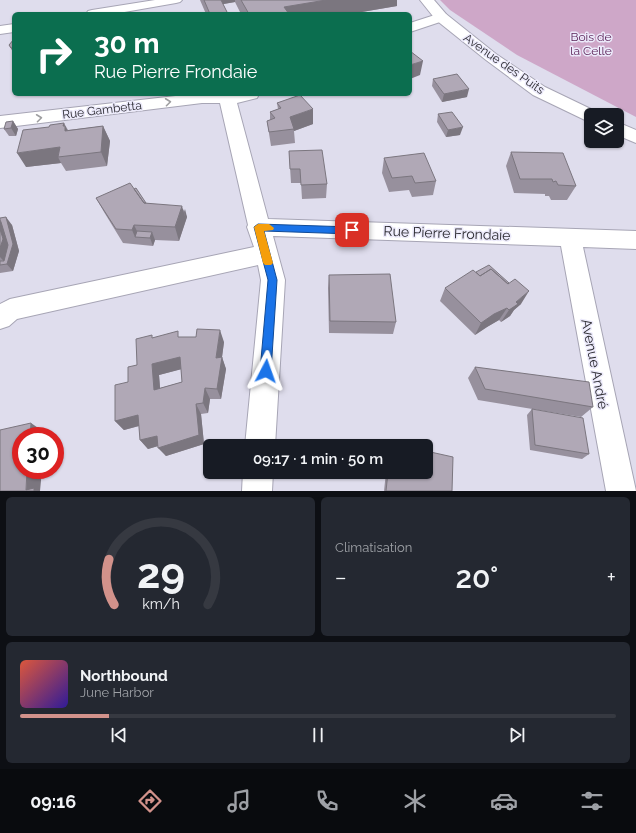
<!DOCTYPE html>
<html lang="fr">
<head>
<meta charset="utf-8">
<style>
  body { margin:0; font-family:Raleway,sans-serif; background:#242831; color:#f1f3f6; height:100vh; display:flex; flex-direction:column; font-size:15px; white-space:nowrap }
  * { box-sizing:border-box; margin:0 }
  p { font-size:13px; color:#9ea1a6 }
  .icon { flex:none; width:22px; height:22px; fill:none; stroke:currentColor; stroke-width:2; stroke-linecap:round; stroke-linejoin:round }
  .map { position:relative; height:491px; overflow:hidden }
  .side { display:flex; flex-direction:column; gap:6px; padding:6px; background:#0d0f14; flex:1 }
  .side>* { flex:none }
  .top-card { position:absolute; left:12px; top:12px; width:400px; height:84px; border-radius:6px; box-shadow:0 1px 3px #0004; background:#0b6e4f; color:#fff; overflow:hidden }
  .buttons { position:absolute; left:584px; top:108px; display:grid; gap:8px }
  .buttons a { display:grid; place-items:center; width:40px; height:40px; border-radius:6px; background:#171b24; box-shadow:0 1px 3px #0004; font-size:20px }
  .speed { position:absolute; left:12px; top:427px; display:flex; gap:8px; font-size:20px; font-weight:700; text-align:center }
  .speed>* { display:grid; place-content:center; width:52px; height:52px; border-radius:50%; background:#171b24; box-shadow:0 1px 3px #0004; line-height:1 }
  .speed .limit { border:6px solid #d22; background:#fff; color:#111 }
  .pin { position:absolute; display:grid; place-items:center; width:34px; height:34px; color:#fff; margin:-17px; border-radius:8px; box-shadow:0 2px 6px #0006 }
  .me { position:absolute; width:44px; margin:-22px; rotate:4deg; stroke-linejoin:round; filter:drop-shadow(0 0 3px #0008) }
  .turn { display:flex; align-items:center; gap:14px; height:84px; padding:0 16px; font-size:18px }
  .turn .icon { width:52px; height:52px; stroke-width:2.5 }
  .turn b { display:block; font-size:28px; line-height:34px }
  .big { font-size:30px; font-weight:600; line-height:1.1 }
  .side .card { flex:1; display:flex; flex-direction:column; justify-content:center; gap:6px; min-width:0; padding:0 14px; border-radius:6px; background:#242831 }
  .side .dial { align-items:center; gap:0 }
  .dial svg { height:104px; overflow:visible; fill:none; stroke:#363941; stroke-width:7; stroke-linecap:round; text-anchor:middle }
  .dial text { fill:#f1f3f6; stroke:none }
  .song { display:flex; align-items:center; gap:12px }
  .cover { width:48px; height:48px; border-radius:6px; background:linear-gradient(135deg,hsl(10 70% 55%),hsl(250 70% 35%)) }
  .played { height:4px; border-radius:2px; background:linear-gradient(90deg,#d2928b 15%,#363941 15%) }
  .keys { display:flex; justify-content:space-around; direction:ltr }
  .heat { display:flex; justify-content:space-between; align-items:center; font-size:22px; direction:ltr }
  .side .tiles { flex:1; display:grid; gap:6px; grid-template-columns:1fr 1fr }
  .card:last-child { grid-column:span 2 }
  .trip { position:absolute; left:203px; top:439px; width:230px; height:40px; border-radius:6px; background:#171b24; box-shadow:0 1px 3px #0004; font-weight:600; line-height:40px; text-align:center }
  .tabs { display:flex; height:64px; justify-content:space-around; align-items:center; background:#090b0e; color:#9ea1a6 }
  .tabs .icon { width:28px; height:28px }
  .tabs .current { color:#d2928b }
  .tabs b { font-size:18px; color:#f1f3f6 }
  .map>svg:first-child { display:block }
  .green { fill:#cea7c8 }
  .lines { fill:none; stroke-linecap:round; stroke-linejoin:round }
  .lane-casing { stroke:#a7a5b5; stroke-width:2 }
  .street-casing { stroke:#a7a5b5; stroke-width:2 }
  .secondary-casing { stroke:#a7a5b5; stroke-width:2 }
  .lane { fill:#fff; fill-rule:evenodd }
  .street { fill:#fff; fill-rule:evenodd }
  .secondary { fill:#fff; fill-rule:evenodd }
  .wall { fill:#97909d; fill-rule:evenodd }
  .shaded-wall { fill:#7b767f }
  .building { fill:#b0a8b6; stroke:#7b767f; fill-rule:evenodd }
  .oneway { stroke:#9f9fa1 }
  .route { fill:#1a73e8; stroke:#114b97 }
  .slow { fill:#f59e0b }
  .labels { text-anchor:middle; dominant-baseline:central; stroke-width:3; stroke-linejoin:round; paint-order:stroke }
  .far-park-label { font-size:12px; fill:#581e54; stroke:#eceafb }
  .far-street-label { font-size:12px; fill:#2a292f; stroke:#eceafb }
  .street-label { font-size:14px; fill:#2a292f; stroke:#eceafb }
</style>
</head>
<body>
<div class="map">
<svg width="636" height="491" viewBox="0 0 636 491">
  <rect width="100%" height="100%" fill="#dfdded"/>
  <path class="green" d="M440 0H636V117L517 55 450 10Z"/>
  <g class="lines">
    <g class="lane-casing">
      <path id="lane" d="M155 0H182L180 2 176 3 113 14H86L88 11 92 10Z
        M14 24V32L0 34V26Z"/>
    </g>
    <g class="street-casing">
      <path id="street" d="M441 13 446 14 448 17 446 20 410 32V23Z
        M193 94H259L257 98 237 103 268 219 636 231V249L583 247 636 491H606L561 246 273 236 285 280 275 446H245L261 280 258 265 17 319 9 326 0 329V304L10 299 254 247 247 227 248 225 220 103H202L0 128V116Z
        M243 472H273L272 491H242Z"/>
    </g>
    <g class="secondary-casing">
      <path id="secondary" d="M420 0H434L446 14 496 54 545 87 597 112 599 115H591V121L585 120 533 95 486 60 436 20Z
        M617 122 636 130V143L617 135Z"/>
    </g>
    <use href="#lane" class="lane"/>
    <use href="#street" class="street"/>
    <use href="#secondary" class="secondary"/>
  </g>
  <path class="wall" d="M200 0H397V6L350 14H241L235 2 223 4 228 14H206Z
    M14 39V54L9 45Z
    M433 79 467 97 442 102 432 86Z
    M277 103 313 124 294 131 295 143 271 146 267 121 270 120V112L278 109Z
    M438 114 460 135 446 137 437 122Z
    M13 121 18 129 16 136H9L4 129Z
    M64 123 68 130 103 126 110 141 107 166 66 171 61 163 26 167 49 127Z
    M289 151 327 184 326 198 302 199 301 183H291Z
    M511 152 576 186 567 200H551L549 196H545V194L514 193 506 166Z
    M384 158 436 181 433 195 412 197 409 190 389 192 382 173Z
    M134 189 146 203 183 209 187 217 179 241 155 240 153 246 123 243 104 212 96 198Z
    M0 218 12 225 19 251 13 271 0 273Z
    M476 272 521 304 514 310 510 316 501 322 499 320 487 327 475 335 440 301 445 288Z
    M329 275 396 322 393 334 329 333 328 288Z
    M181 337 224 342 222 357 226 369 221 399H210L208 413 201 414 204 444 166 456 158 446 148 449 140 440 139 426 124 430 115 421 128 382 137 365 153 338ZM181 369 182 382 160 388 159 375Z
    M475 367 593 407 581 417 478 400 468 378Z
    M532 409 589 454 582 459 530 450 527 415Z
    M386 472H426L452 491H384Z"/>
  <path class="shaded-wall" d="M217 0H235V2L218 5Z
    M326 0H397V6L350 14H284V7Z
    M423 61 420 75 410 79V65Z
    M469 89 467 97 442 102 444 94Z
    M333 94H340L333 96Z
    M313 109V124L294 131 290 117Z
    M13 121 18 129 16 136 11 128Z
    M64 123 65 127V126L73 140 65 131 63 126Z
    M103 126 110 141 107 166 101 152Z
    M463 127 460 135 446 137 448 130Z
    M60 147 58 157 61 163 26 167 17 153Z
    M182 206 186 220 179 241 175 227Z
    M185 209 187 217 186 220 184 212Z
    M6 217 12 225 19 251 13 271 0 257V220Z
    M134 225 140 237H135L132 230Z
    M152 232 155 240 153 246 150 238Z
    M529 291 521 304 514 310 510 316 501 322 509 310 516 302Z
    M507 308 499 320 487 327 475 335 481 323 494 314Z
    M220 330 224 342 222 357 226 369 221 399 217 389 216 358Z
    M180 357 186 368 159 375 161 400 154 390 152 364Z
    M205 388 210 399 208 413 203 403Z
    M196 404 201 414 204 444 166 456 158 448Z
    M138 415 146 424 124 430 115 421Z
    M31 423 44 432V436H30Z
    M157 436 165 444 148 449 140 440Z
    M27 470H42L40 491H28L26 490Z"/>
  <path class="building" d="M204 0H221L228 14H210Z
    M241 0H326L284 7 289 14H249Z
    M14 39V48H11L9 45Z
    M410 51 423 61 410 65Z
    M457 74 469 89 444 94 433 79Z
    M300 95 313 109 290 117 294 129 269 132 267 121 275 118 270 112 281 108 277 103Z
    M452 112 463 127 448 130 438 114Z
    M13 121 11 128 4 129 6 122Z
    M64 123 63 126H65V131L103 126 101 152 58 157 60 147 17 153 23 130 49 127 50 125Z
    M322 150 327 184 301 185 300 169H290L289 151Z
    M511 152 563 153 576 186 558 185 556 181 553 182 552 179H520Z
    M424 153 436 181 415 183 412 176 392 178 384 158Z
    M130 183 144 203 182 206 175 227 134 225 132 230 116 229 96 198Z
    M136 188 146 203H144L134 189Z
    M6 217 13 244 7 264 0 265V261H4L8 245 1 222 0 220V218Z
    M0 229 3 239 0 248Z
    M137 231 152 232 150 238 135 237Z
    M489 265 509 283 508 284 491 269 480 276 476 272Z
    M491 269 508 284 515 279 529 291 516 302 518 304 509 310 507 308 494 314 481 323 445 288 473 270 480 276Z
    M390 274 396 322 330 321 329 275Z
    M197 329 220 330 216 358 222 357 217 389 205 388 203 403 196 404 199 435 158 448 157 436 140 440 138 415 115 421V385L128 382V367L137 365 136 339 152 335V338L178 331V337H196ZM180 357 182 382 154 390 152 364Z
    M475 367 589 382 593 407 485 389Z
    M532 409 583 418 589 454 535 445Z
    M31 423 30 436H21V470H27L26 490 34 488V491H0V430Z
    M426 451 453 457 452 491H386L388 472H426Z"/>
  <defs><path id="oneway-chevron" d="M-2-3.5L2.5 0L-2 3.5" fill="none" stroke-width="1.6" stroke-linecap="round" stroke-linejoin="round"/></defs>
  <g class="oneway">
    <use href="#oneway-chevron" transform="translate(168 102) rotate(-7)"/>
    <use href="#oneway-chevron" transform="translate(39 118) rotate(-7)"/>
  </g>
  <path class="route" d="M258 224 352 227 356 230 352 234 264 231 277 280 271 371 270 374 266 376 262 374 260 371 268 280 254 227Z"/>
  <path class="slow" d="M258 224H269L274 228 273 230 264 231 273 263 271 265H265L263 263 254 227Z"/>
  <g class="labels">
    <g class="far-park-label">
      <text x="591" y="37">Bois de<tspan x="591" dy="14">la Celle</tspan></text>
    </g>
    <g class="far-street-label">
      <text transform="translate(504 64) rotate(35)">Avenue des Puits</text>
      <text transform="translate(102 110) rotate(-7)">Rue Gambetta</text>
    </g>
    <g class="street-label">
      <text transform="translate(447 233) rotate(2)">Rue Pierre Frondaie</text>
      <text transform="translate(595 364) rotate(79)">Avenue André</text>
    </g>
  </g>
</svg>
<div class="buttons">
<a><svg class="icon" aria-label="layers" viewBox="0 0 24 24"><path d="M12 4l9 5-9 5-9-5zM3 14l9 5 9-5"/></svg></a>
</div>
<div class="speed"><div class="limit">30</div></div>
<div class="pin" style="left:352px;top:230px;background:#d93025"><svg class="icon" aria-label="arrive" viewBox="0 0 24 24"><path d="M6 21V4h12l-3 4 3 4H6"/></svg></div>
<svg class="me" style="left:266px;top:371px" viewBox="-20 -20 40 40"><path d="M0-17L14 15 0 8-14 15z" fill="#1a73e8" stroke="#fff" stroke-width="4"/></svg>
<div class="trip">09:17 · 1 min · 50 m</div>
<div class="top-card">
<div class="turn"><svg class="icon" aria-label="right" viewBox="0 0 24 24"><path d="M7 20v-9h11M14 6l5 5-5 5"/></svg><div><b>30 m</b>Rue Pierre Frondaie</div></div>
</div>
</div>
<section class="side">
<div class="tiles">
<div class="card dial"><svg viewBox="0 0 100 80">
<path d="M14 69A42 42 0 1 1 86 69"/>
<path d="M14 69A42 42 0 0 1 10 34" stroke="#d2928b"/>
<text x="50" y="56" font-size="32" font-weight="700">29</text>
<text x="50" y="72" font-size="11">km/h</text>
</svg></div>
<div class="card"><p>Climatisation</p>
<div class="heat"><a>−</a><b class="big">20°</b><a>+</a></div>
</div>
<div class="card">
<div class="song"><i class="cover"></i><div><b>Northbound</b><p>June Harbor</p></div></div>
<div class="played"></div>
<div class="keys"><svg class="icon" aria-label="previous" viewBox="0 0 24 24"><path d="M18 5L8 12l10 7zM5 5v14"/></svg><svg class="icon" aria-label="pause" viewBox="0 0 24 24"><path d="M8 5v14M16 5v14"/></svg><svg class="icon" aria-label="next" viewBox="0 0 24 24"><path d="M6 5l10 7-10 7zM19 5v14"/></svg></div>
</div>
</div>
</section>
<nav class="tabs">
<b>09:16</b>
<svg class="icon current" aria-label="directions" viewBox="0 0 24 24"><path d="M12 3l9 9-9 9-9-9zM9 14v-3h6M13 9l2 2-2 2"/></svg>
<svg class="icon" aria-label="music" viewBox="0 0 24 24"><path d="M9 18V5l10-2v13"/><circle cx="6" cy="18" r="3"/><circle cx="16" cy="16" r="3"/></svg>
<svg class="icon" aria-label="phone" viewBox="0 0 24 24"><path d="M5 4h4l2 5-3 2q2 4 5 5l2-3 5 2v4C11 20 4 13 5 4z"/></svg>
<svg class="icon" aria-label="climate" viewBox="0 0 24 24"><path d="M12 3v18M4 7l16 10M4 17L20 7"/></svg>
<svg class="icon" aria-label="car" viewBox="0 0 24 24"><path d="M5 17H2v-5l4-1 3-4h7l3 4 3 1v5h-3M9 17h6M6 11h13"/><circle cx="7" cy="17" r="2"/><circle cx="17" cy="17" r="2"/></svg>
<svg class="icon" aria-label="filters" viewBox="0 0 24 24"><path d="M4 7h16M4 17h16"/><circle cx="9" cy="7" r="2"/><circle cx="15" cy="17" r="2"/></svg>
</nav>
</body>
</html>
